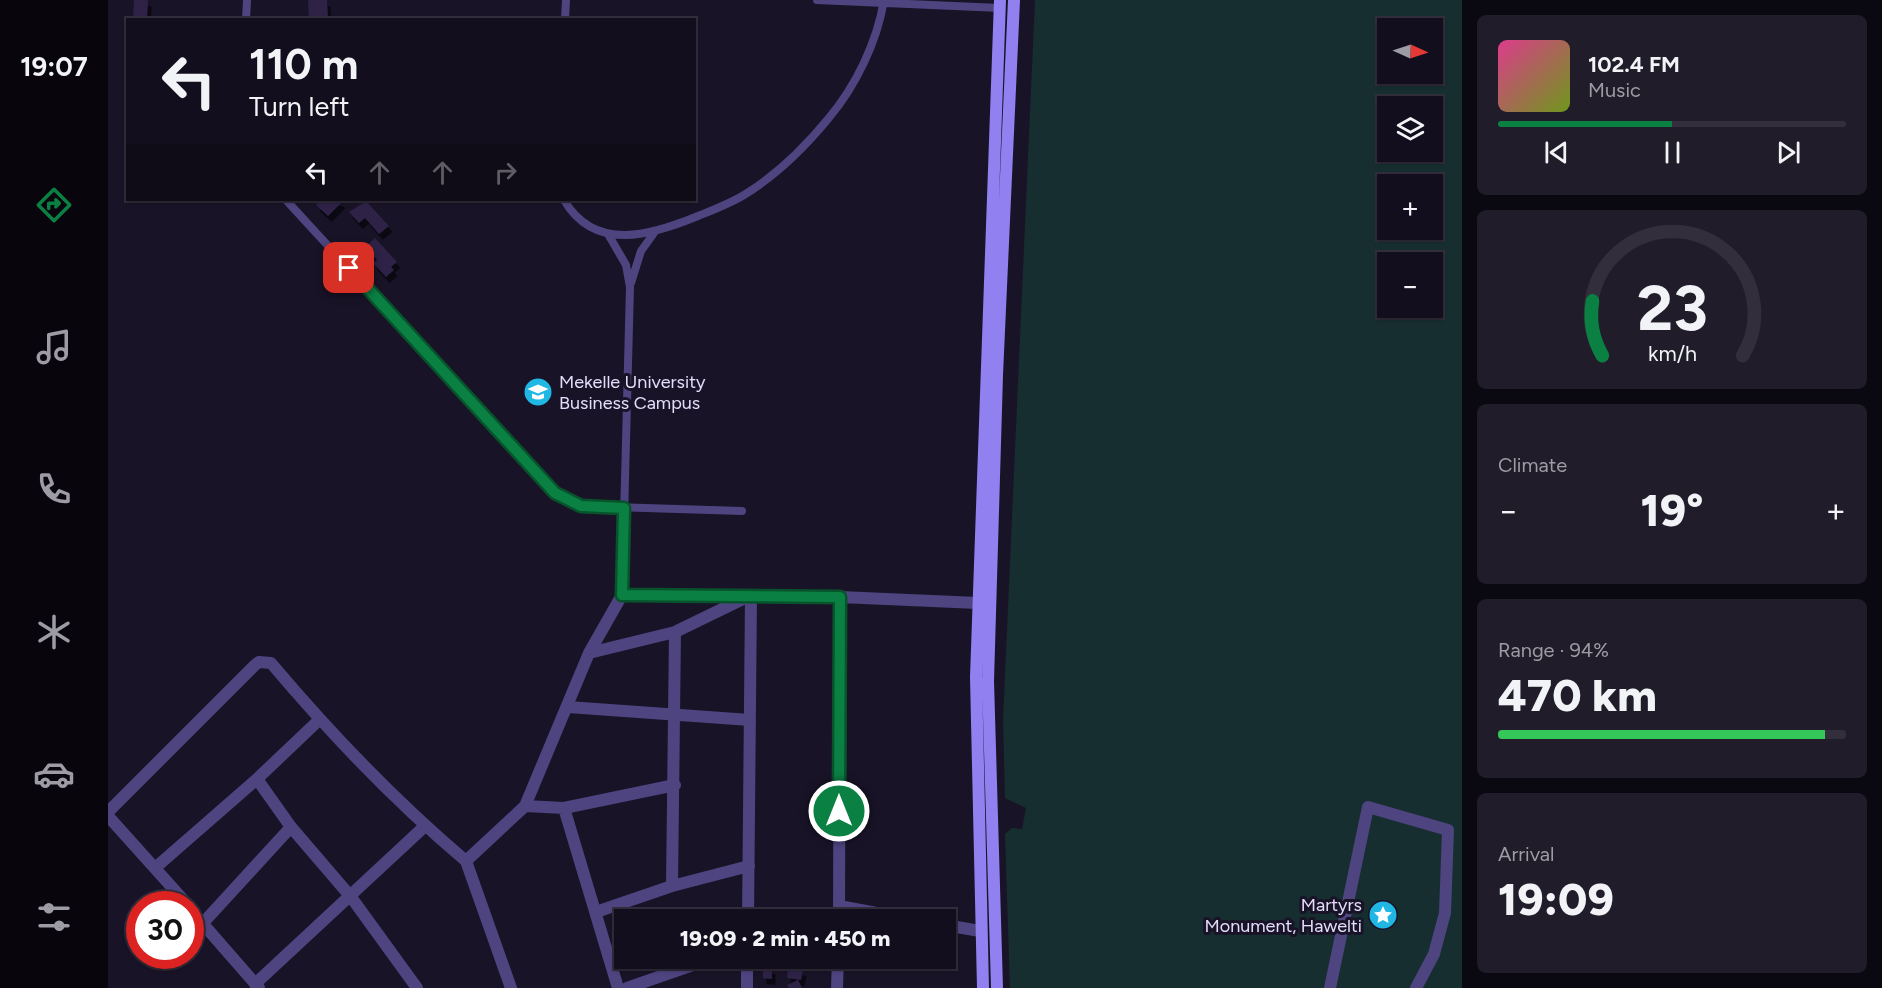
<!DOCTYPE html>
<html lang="en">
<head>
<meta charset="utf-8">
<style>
  body { margin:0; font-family:Figtree,sans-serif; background:#201c2a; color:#f1f3f6; height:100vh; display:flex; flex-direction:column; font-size:22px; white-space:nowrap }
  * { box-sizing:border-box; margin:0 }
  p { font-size:20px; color:#9d9ca4 }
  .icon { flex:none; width:33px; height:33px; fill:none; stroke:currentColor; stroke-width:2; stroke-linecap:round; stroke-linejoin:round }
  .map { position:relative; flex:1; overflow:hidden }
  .details { display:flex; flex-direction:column; gap:15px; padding:15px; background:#0a0810; width:420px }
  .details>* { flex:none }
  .banner { position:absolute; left:18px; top:18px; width:570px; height:183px; border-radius:0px; box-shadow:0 2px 4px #0004,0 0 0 2px #322e3b; background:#130e1d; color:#f1f3f6; overflow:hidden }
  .needle { width:39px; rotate:93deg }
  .buttons { position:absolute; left:1269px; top:18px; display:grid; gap:12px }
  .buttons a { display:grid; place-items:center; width:66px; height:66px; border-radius:0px; background:#130e1d; box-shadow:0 2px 4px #0004,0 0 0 2px #322e3b; font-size:30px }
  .speed { position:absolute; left:18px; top:891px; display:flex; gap:12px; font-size:30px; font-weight:700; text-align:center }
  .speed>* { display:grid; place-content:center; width:78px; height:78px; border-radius:50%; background:#130e1d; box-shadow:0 2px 4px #0004,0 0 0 2px #322e3b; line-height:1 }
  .speed .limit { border:9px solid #d22; background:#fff; color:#111 }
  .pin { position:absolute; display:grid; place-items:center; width:51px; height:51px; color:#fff; margin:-26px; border-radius:12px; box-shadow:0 3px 9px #0006 }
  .me { position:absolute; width:66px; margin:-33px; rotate:0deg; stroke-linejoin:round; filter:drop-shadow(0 0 4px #0008) }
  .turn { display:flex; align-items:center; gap:21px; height:126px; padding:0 24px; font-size:27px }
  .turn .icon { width:78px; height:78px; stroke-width:2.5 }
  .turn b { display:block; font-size:42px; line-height:51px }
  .lanes { display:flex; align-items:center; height:57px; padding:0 24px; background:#0003; justify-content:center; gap:30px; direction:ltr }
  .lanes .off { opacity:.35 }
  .big { font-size:45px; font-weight:800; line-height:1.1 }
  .details .widget { flex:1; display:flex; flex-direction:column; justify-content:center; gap:9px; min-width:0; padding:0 21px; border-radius:9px; background:#201c2a }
  .details .dial { align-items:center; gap:0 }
  .dial svg { height:156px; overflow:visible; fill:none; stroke:#322e3b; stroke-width:7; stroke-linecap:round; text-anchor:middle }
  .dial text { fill:#f1f3f6; stroke:none }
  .song { display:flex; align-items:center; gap:18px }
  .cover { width:72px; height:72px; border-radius:9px; background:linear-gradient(135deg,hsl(330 70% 55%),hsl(80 70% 35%)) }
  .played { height:6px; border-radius:3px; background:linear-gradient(90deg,#0b8043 50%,#322e3b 50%) }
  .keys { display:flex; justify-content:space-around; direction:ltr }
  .heat { display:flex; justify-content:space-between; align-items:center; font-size:33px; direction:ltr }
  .charge { height:9px; border-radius:4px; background:linear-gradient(90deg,#34c759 94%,#322e3b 0) }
  .trip { position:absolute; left:506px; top:909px; width:342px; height:60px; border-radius:0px; background:#130e1d; box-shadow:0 2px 4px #0004,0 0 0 2px #322e3b; font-weight:800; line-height:60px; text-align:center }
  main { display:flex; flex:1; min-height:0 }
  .tab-bar { display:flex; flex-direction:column; width:108px; justify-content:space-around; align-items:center; background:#08060c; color:#9d9ca4 }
  .tab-bar .icon { width:42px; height:42px }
  .tab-bar .current { color:#0b8043 }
  .tab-bar b { font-size:27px; color:#f1f3f6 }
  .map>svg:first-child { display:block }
  .green { fill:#172e30; fill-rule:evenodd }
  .building { fill:#2d2146; filter:url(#shadow) }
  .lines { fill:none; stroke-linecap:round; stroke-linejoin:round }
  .service { stroke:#4e4480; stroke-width:8 }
  .pedestrian { stroke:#4e4480; stroke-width:12 }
  .minor { stroke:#4e4480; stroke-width:12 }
  .tertiary { stroke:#4e4480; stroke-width:12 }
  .secondary { stroke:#9180ef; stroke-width:12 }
  .route-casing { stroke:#07532c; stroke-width:15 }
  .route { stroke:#0b8043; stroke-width:10 }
  .labels { text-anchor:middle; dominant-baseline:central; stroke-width:6; stroke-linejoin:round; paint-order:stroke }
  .poi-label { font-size:18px; fill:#e4ddfb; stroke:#191327; text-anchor:start }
</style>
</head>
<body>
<main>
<nav class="tab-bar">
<b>19:07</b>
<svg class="icon current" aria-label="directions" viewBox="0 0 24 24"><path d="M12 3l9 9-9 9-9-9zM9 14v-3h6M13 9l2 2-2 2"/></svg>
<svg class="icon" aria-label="music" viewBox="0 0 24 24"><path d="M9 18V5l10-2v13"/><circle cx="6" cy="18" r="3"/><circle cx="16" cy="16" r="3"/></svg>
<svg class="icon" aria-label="phone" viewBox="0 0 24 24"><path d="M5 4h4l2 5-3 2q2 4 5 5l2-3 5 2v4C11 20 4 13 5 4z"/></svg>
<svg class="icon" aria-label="climate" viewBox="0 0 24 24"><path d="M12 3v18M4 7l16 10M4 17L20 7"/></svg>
<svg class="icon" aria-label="car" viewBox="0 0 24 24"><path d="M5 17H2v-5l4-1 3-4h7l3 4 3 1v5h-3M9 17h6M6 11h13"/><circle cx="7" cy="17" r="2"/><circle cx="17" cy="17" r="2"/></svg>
<svg class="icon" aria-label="filters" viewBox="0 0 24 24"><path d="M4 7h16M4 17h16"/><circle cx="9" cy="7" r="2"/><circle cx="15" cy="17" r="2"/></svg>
</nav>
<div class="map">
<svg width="1354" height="988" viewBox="0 0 1354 988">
  <defs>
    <filter id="shadow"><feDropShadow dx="3.5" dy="6" stdDeviation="0" flood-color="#0009"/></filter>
  </defs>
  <rect width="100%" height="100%" fill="#191327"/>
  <path class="green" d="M927 0H1354V988H902L897 834 904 828 914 829 918 808 897 798 895 720ZM1280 28H1324V74H1280ZM1280 106H1324V152H1280ZM1280 184H1324V230H1280ZM1280 262H1324V308H1280Z"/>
  <path class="building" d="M26 0H40L39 20H25Z
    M200 0H219L220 20H201Z
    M212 200H231L234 202 220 216 208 205Z
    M258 201 281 226 271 234 257 218 251 223 241 212Z
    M267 238 289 262 283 267 286 270 278 277 265 263 269 260 257 247Z
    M655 967 664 968V979L655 978Z
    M680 968 695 970 693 980 679 978Z
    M690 980 694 988H681L679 985Z"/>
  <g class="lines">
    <path class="service" d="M709 0 892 8
      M138 20 139 0
      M457 20 458 0
      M178 200 447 493 473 506 634 511
      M456 200C487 253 544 235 590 216 605 210 621 204 636 195 667 176 697 147 720 119 748 86 769 42 776 0
      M500 234 518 265 522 287 514 595
      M523 283 533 251 546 233"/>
    <path class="pedestrian" d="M1222 988 1260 807 1340 830 1337 913 1326 954 1308 988"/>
    <path class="minor" d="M481 653 567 632 643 595 640 920
      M460 707 642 720
      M149 779 183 827 243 897 309 988
      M417 806 456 808 567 785
      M456 808 510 988
      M0 812 147 665 151 662 163 663C223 734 287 801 358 861L417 806 481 653 514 595 732 597 870 603
      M358 861 403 988
      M47 868 149 779 211 720
      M564 886 567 632
      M731 906 806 920
      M488 912 564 886 641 866
      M731 920 732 597
      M95 923 183 827
      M837 925 872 931
      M147 984 317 826
      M519 988 605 958
      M639 988V958
      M729 988 730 958"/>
    <path class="tertiary" d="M0 816 79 904
      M82 909 151 988"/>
    <path class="secondary" d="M875 988 868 677 892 0
      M889 988 880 681 889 375 906 0"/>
  </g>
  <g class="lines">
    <g class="route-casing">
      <path id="route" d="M241 268 447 493 473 506 516 508 514 595 732 597 731 811"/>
    </g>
    <use href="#route" class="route"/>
  </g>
  <defs>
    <g id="university-disc" transform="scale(1.5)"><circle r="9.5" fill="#20b7e4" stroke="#191327"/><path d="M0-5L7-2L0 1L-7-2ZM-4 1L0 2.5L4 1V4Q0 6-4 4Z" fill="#fff"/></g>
    <g id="sight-disc" transform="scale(1.5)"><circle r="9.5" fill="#20b7e4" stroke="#191327"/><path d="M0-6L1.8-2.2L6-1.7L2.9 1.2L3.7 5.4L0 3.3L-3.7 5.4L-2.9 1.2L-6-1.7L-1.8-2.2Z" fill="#fff"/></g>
  </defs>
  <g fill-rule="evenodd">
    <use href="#university-disc" x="430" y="392"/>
    <use href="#sight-disc" x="1275" y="915"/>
  </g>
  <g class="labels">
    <g class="poi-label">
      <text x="451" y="382">Mekelle University<tspan x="451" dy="21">Business Campus</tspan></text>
      <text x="1254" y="905" text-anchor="end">Martyrs<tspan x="1254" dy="21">Monument, Hawelti</tspan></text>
    </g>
  </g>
</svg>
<div class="buttons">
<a><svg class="needle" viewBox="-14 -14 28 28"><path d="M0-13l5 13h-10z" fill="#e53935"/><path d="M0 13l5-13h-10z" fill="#9d9ca4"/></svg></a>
<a><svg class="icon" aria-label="layers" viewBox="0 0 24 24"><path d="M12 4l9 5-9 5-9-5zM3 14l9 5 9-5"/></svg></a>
<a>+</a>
<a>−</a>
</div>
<div class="speed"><div class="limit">30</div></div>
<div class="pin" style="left:241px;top:268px;background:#d93025"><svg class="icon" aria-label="arrive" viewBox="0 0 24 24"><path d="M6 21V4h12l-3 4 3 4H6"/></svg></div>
<svg class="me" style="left:731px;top:811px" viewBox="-20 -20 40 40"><circle r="17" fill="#0b8043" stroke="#fff" stroke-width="3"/><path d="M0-11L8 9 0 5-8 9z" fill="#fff"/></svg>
<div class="trip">19:09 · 2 min · 450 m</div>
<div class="banner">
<div class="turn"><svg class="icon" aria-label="left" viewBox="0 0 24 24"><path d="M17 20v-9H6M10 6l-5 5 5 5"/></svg><div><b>110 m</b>Turn left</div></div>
<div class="lanes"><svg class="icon" aria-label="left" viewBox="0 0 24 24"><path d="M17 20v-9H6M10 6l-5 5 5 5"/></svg><svg class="icon off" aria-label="ahead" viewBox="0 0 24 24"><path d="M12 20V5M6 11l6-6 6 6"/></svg><svg class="icon off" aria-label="ahead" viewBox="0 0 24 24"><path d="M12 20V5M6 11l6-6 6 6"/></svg><svg class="icon off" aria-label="right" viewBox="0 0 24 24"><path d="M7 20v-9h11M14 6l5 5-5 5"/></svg></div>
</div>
</div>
<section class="details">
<div class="widget">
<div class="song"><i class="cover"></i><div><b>102.4 FM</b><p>Music</p></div></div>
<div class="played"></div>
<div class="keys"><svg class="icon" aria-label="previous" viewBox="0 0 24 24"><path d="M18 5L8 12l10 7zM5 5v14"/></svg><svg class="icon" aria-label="pause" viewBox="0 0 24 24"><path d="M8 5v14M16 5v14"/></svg><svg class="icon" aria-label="next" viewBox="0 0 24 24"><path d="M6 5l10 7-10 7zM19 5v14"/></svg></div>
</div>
<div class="widget dial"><svg viewBox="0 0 100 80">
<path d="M14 69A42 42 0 1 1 86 69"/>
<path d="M14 69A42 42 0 0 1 9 41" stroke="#0b8043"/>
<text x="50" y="56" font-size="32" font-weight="700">23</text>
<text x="50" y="72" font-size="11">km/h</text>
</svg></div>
<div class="widget"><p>Climate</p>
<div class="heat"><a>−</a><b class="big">19°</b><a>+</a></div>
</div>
<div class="widget"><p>Range · 94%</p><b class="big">470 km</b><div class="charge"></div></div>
<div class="widget"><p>Arrival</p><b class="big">19:09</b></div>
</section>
</main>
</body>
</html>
